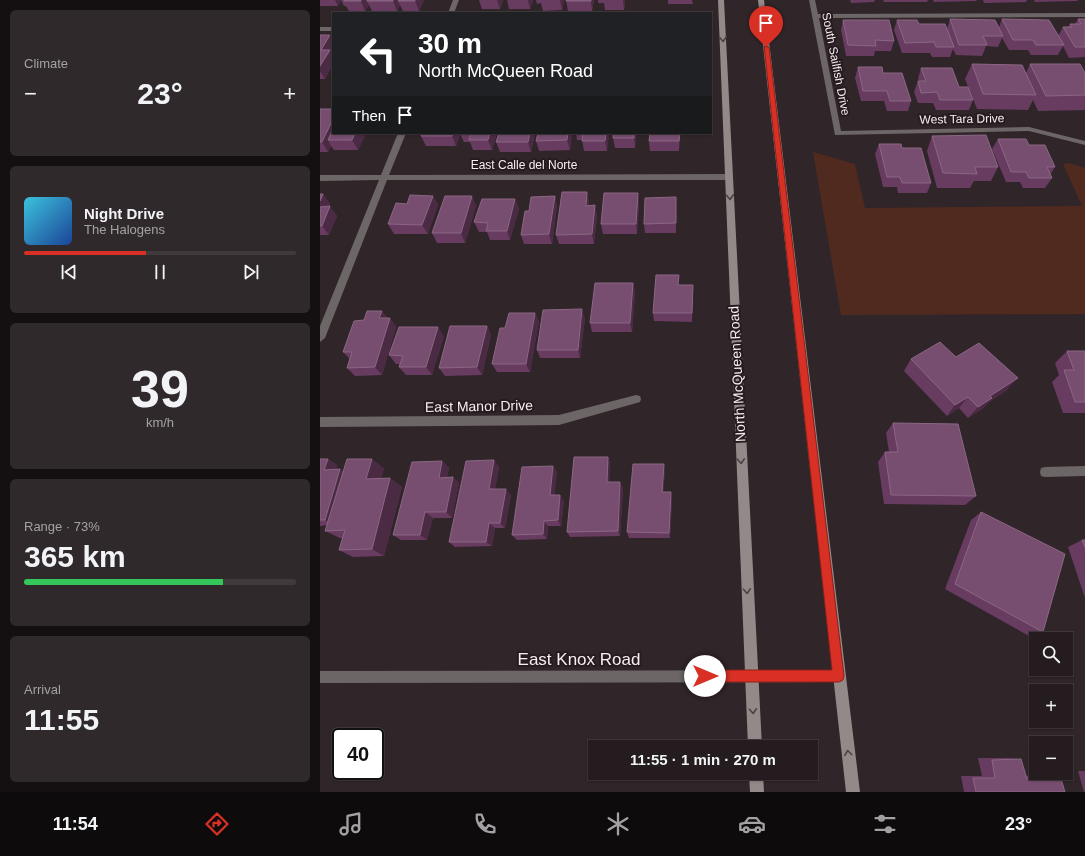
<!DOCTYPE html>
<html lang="en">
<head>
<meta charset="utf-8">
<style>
  body { margin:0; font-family:Helvetica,sans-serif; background:#30292c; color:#f1f3f6; height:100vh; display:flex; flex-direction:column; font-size:15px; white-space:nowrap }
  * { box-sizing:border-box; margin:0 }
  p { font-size:13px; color:#a3a1a4 }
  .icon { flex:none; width:22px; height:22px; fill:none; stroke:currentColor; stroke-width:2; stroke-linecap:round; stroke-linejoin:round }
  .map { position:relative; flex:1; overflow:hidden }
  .drawer { display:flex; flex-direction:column; gap:10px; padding:10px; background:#140f11; width:320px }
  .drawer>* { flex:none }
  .guide { position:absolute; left:12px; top:12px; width:380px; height:122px; border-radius:0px; box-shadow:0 1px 3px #0004,0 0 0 1px #413a3d; background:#202124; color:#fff; overflow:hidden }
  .buttons { position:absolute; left:709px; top:632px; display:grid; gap:8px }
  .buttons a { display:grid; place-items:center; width:44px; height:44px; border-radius:0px; background:#241c1f; box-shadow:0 1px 3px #0004,0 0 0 1px #413a3d; font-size:20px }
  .speed { position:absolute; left:12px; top:728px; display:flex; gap:8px; font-size:20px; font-weight:700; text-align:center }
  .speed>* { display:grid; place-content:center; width:52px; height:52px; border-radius:50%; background:#241c1f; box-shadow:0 1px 3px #0004,0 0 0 1px #413a3d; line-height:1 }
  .speed .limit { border:2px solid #111; border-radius:6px; background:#fff; color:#111 }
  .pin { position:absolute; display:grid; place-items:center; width:34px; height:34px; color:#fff; margin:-41px -17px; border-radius:50% 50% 50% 0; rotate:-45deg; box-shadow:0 0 4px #0007 }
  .pin .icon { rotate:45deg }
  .me { position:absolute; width:44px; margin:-22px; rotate:90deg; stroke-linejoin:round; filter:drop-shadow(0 0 3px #0008) }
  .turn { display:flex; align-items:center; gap:14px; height:84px; padding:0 20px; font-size:18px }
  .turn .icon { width:52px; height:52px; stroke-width:2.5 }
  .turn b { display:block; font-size:28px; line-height:34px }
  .then { display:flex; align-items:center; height:38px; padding:0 20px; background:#0003; gap:8px; font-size:15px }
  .big { font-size:30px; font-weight:800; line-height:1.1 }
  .drawer .card { flex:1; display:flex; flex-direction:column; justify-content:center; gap:6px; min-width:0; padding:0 14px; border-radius:6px; background:#30292c }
  .drawer .dial { align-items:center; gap:0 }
  .dial b { font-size:52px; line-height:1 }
  .song { display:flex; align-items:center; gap:12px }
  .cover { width:48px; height:48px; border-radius:6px; background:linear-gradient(135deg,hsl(190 70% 55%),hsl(220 70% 35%)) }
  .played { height:4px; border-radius:2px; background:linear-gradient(90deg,#d93025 45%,#413a3d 45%) }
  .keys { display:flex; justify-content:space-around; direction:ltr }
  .heat { display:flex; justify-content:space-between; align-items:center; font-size:22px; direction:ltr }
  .charge { height:6px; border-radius:3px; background:linear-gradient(90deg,#34c759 73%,#413a3d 0) }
  .trip { position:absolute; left:268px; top:740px; width:230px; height:40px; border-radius:0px; background:#241c1f; box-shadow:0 1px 3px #0004,0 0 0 1px #413a3d; font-weight:800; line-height:40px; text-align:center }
  .tabs { display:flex; height:64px; justify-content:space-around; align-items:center; background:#0e0b0c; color:#a3a1a4 }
  .tabs .icon { width:28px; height:28px }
  .tabs .on { color:#d93025 }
  .tabs b { font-size:18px; color:#f1f3f6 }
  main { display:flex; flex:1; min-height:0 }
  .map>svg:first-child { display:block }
  .green { fill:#502a1f }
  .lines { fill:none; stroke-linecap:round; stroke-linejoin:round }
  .minor { fill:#6d6667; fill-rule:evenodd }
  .tertiary { fill:#6d6667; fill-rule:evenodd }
  .secondary { fill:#938989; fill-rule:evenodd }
  .wall { fill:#683b61 }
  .shaded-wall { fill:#4b2a44 }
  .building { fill:#774e70; stroke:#8b6784 }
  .oneway { stroke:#4c4245 }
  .route { fill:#d93025; stroke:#8d1f18 }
  .labels { text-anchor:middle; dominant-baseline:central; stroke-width:4; stroke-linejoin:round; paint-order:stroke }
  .far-street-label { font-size:12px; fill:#f6eef1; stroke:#261c20 }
  .street-label { font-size:14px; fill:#f6eef1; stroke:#261c20 }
  .near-street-label { font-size:17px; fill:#f6eef1; stroke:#261c20 }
</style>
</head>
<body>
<main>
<section class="drawer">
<div class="card"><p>Climate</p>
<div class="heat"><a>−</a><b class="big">23°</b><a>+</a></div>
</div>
<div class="card">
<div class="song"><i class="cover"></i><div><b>Night Drive</b><p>The Halogens</p></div></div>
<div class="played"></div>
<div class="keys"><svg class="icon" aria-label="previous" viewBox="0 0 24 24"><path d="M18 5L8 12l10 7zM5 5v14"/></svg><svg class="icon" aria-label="pause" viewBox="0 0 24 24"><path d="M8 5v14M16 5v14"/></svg><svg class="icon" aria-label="next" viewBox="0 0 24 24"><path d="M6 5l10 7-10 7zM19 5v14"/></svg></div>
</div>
<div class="card dial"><b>39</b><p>km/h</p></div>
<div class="card"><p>Range · 73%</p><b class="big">365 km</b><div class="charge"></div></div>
<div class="card"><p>Arrival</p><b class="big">11:55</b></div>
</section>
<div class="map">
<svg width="765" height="792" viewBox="0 0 765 792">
  <rect width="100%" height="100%" fill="#302529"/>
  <path class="green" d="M493 152 535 164 545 208 762 206 743 164 749 163 765 168V314L521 315Z"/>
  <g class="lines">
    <path class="minor" d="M133 0H139L134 13H128Z
      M489 0H495L498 14 765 13V17L499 18 521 131 709 127 765 141V145L709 131 515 135Z
      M0 27H13V31H0Z
      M78 133H86L69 175 409 174 413 177 409 180H67L5 338 0 342V326L59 180 0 181V175H61Z
      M316 395 320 396 321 399 320 402 239 425 0 427V417L239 415Z
      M765 466V476L725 477 721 476 720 472 721 468 725 467Z"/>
    <path class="tertiary" d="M519 670 524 671 525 676 524 681 519 682 0 683V671Z"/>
    <path class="secondary" d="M398 0H404L442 747H428Z
      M438 0H444L540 792H526Z
      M429 773H443L444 792H430Z"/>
  </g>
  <path class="wall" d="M0 0H104L99 11H83L80 5 77 11H52L49 5 45 11H29L26 6H24L21 0 18 6H0Z
    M159 0H183L180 9H162Z
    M187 0H213L210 9H189Z
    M216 0H244L242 10 223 11 221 3 217 4Z
    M246 0H274L272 11H248Z
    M278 0H305L304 10H285L284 3H278Z
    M348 0H372L373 4H348Z
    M530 0H555L554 2 531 3Z
    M563 0H608L607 2H564Z
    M613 0H657L656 1 614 2Z
    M663 0H707L706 2 664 3Z
    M714 0H758L757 1 715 2Z
    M630 19 679 27 682 19 738 36 743 27H748L750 24H755L758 19H765V57L749 58 743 46 738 55H711L708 50H689L682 38 678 47 666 46 662 56 636 55 633 49 630 57H612L610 53H582L574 30 577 20 627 29Z
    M523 20 574 41 571 51H555L554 56H526L521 30Z
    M0 35 13 42V49L11 52 13 56V64L5 79H0Z
    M652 64 706 73 710 64 765 73V110L718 111 713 100 708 110 657 109 645 79Z
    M538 67 563 73 591 101 588 111H567L564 101H541L535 78Z
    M601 68 639 87 653 100 649 110H616L613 103H598L594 92 598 81H599L598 79Z
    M0 109 46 133 38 150H14L11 146 8 152H0Z
    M102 133H177L172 150H153L150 142H144L140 134 136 146H106L101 136Z
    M215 133 211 152H180L176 142Z
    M252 133 250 150 219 151 216 141Z
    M256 133H289L287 151H264L262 140H257Z
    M293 133H324V134H316L315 148H295L293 138Z
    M330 133H360L359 151H330L329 141Z
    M612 136 678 167 671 181H654L650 188H617L607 151Z
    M678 139 709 145 735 167 730 175 732 178 725 188H703L700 182H686L672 149Z
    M559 144 582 148 611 183 607 193H578L577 187H563L555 154Z
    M267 192 269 202V205L277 215 274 244H239L236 235Z
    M0 194H3L10 204 9 206 17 216 9 235H0Z
    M113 196 118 205 108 234H74L68 224 87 204Z
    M152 196 156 206 145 243H117L112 233Z
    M235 196 237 206 232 244H204L201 235 209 211Z
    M356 197V233H325L324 224Z
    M195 199 199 209 190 240H170L167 232H159L154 222Z
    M319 203 317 234H283L281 224Z
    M313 283 315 292 312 332H272L270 323Z
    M373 285 372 322 334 321 333 313Z
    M62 311 67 318H70L76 327 62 375 35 376 27 368 30 359 23 352 44 320Z
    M265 318 260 358H220L217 350Z
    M219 321 210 372H177L172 364Z
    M167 326 171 335 162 375 125 376 119 368Z
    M124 336 112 375H86L79 367 80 364H76L69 355Z
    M747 351H765V413H743L732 382 739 375 735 363Z
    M636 357 687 390 669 402 662 409 648 418 639 408 627 416 584 371 591 359Z
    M573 423 656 496 645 505 564 504 558 462 565 452H569L566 433Z
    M288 457 290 463 289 482 303 488 300 536 250 537 247 532Z
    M0 459H8L17 465 16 469H20L24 472 64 468 61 478H70L82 487 64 556 33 557 19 550 22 538H20L5 531 7 525 0 526Z
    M174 460 179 467 175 489 191 495 185 528H175L172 546 135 547 129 542Z
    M122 461 129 468 127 477H133L139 483 132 518H113L107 540H81L73 535Z
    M233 466 237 472 234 495 244 501 241 526H228L227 539 197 540 192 535Z
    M345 471 343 492 352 498 350 538H309L307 532Z
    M661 512 723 632 709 636 625 589 651 520Z
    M762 540H765V598L748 547Z
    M658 758H687L701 759 706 776H725L741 779 745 792H644L641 776H662Z
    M758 771H765V792H764Z"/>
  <path class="shaded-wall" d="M15 0H21L18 6Z
    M41 0H52L47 1 49 5 45 11 41 1Z
    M73 0H83L78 1 80 5 77 11 73 1Z
    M95 0H104L99 11 95 1Z
    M177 0H183L180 9Z
    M208 0H213L210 9Z
    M240 0H244L242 10Z
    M271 0H274L272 11Z
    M303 0H305L304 10Z
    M10 35 13 42V49L11 52 13 56V64L5 79 0 71 1 50Z
    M13 119V133L8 140 11 146 8 152 2 142Z
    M35 133H46L38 150 32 140Z
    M133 133H140V134L136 146 132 136Z
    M170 133H177L172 150 168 140Z
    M210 133H215L211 152 208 142Z
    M248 133H252L250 150 247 140Z
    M286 133H289L287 151 285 141Z
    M314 133H316V134L315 148 314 138Z
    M267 192 269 202 268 215 266 206Z
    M318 193 319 203 317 234 316 224Z
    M3 194 10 204 5 217 0 210V201Z
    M113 196 118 205 108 234 102 225Z
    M152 196 156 206 145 243 141 233Z
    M235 196 237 206 232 244 229 234Z
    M195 199 199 209 190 240 187 231Z
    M275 205 277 215 274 244 272 234Z
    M10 206 17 216 9 235 2 226Z
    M313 283 315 292 312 332 310 323Z
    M373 285V294L372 322V313Z
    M262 309 265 318 260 358 258 350Z
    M62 311 68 320 59 318Z
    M215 313 219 321 210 372 206 364Z
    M70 318 76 327 62 375 55 367Z
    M167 326 171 335 162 375 157 367Z
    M118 327 124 336 112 375 106 367Z
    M698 378 687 390 669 402 662 409 648 418 658 407 670 396Z
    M648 397 639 408 627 416 635 405Z
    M288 457 290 463 289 488 287 482Z
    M8 459 17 465 14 476 4 470Z
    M52 459 64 468 59 488 46 479Z
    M174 460 179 467 174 495 169 489Z
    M122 461 129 468 125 484 119 478Z
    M344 464 345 471 343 498 342 492Z
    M233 466 237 472 234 501 230 495Z
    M20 469 29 475 14 525 5 520Z
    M133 477 139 483 132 518 126 512Z
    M70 478 82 487 64 556 52 549Z
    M300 482 303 488 300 536 298 531Z
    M186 489 191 495 185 528 180 523Z
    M351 492 352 498 350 538 349 533Z
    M240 495 244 501 241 526 238 520Z
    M105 512 113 518 107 540 100 535Z
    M224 521 228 526 227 539 223 534Z
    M169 523 175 528 172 546 166 542Z"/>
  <path class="building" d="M24 0H41V1H24Z
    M47 0H73V1H47Z
    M79 0H95V1H78Z
    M246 0H271V1H246Z
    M630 19 675 20 683 36H663L667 45H639Z
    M682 19 729 20 744 45H716L713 40H693Z
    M758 19H765V47H755L743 27H752L750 24H761Z
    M523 20H569L574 41 555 40 556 46 528 45Z
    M577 20H597L599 24H625L634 47H616L614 42 585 43Z
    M0 35H10L1 50H10L0 66Z
    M652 64 702 65 716 95 663 94Z
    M710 64H760L765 73V95L726 96Z
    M538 67H562L563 73H582L591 101H570L567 91H543Z
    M601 68H632L639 87H648L653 100H620L617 92 601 93 598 81H606Z
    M0 109H13V119L2 142H0Z
    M13 129V133H35L32 140H8Z
    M102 133H133L132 136H101Z
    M151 133H170L168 140H149Z
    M179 133H210L208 142H176Z
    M218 133H248L247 140 216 141Z
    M263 133H286L285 141H262Z
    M293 133H314V138H293Z
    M330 133H360L359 141H329Z
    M666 135 678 167H655L657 174 623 173 612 136Z
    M678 139H706L709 145H725L735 167H727L732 178H709L706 172H691Z
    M559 144H581L582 148H601L611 183H582L580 177H567Z
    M242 192H267L266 206 275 205 272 234 236 235Z
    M284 193H318L316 224H281Z
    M0 194H3L0 201Z
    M90 195 113 196 102 225 68 224 76 203 87 204Z
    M125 196H152L141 233H112Z
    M235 196 229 234 201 235 205 211H209L211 197Z
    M356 197V223L324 224 325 198Z
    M162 199H195L187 231H166L168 223 154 222Z
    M10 206 2 226H0V207Z
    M336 275H359L358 285H373L372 313H333Z
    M275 283H313L310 323H270Z
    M262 309 258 350H217L223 310Z
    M47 311H62L59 318H70L55 367 27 368 32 352H23L34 321 44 320Z
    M189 313H215L206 364H172L180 328H185Z
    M130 326H167L157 367 119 368Z
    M79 327H118L106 367H79L83 356 69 355Z
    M620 342 636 357 659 343 698 378 670 396 672 398 658 407 648 397 635 405 591 359Z
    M747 351H765V402H755L744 370H754Z
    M573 423 638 424 656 496 571 495 565 452H578Z
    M254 457H288L287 482H300L298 531 247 532Z
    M0 459H8L4 470 20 469 5 520H0Z
    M27 459H52L46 479 70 478 52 549 19 550 25 530 5 531Z
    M174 460 169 489H186L180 523H169L166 542H129L146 461Z
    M122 461 119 478 133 477 126 512H105L100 535H73L92 462Z
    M313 464H344L342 492H351L349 533 307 532Z
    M233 466 230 495H240L238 520 224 521 223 534 192 535 202 467Z
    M661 512 745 554 723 632 635 584Z
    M762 540H765V547Z
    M701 759 707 779H741L745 792H656L653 778H675L672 760Z"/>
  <defs><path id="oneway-chevron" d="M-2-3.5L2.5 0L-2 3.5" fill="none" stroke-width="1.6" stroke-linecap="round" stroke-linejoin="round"/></defs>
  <g class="oneway">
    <use href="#oneway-chevron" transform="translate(403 39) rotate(87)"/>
    <use href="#oneway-chevron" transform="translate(410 197) rotate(87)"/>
    <use href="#oneway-chevron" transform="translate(421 461) rotate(87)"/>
    <use href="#oneway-chevron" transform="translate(427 591) rotate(87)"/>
    <use href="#oneway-chevron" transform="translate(433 711) rotate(87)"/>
    <use href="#oneway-chevron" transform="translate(528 753) rotate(-97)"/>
  </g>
  <path class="route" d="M444 46 449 47 524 676 523 680 519 682H385L381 680 379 676 381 672 385 670H512Z"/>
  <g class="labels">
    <g class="far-street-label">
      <text transform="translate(516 64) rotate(79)">South Sailfish Drive</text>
      <text transform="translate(642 119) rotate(-1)">West Tara Drive</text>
      <text x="204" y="165">East Calle del Norte</text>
    </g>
    <g class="street-label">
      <text transform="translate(417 374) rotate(-93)">North McQueen Road</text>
      <text transform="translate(159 406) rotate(-1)">East Manor Drive</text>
    </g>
    <g class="near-street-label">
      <text x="259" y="659">East Knox Road</text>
    </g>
  </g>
</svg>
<div class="buttons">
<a><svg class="icon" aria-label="search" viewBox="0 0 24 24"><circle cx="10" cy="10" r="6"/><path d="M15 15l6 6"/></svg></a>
<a>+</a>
<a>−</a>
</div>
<div class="speed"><div class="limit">40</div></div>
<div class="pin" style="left:446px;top:47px;background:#d93025"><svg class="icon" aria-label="arrive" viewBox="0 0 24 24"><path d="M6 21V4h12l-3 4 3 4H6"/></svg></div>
<svg class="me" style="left:385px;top:676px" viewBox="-20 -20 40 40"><circle r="19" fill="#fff"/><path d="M0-13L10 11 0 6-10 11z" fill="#d93025"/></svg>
<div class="trip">11:55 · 1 min · 270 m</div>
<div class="guide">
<div class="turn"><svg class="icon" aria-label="left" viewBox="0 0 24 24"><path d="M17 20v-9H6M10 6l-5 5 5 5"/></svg><div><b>30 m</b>North McQueen Road</div></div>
<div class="then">Then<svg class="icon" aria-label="arrive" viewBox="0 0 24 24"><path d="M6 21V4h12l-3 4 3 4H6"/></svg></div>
</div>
</div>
</main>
<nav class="tabs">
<b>11:54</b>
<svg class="icon on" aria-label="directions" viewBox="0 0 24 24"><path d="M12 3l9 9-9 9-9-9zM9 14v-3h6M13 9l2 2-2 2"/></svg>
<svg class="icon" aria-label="music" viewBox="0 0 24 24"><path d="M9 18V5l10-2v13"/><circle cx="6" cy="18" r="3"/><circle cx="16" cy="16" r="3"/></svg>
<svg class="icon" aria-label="phone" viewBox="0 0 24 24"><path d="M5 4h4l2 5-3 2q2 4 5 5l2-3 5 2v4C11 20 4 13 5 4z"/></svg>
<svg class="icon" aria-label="climate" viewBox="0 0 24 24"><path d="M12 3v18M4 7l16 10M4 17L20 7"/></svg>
<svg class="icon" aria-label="car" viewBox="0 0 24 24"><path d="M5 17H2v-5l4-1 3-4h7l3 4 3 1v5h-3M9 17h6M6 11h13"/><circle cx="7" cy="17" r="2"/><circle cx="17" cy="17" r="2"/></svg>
<svg class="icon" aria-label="filters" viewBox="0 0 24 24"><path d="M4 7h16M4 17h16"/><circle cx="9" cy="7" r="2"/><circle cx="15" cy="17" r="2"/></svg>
<b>23°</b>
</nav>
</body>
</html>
